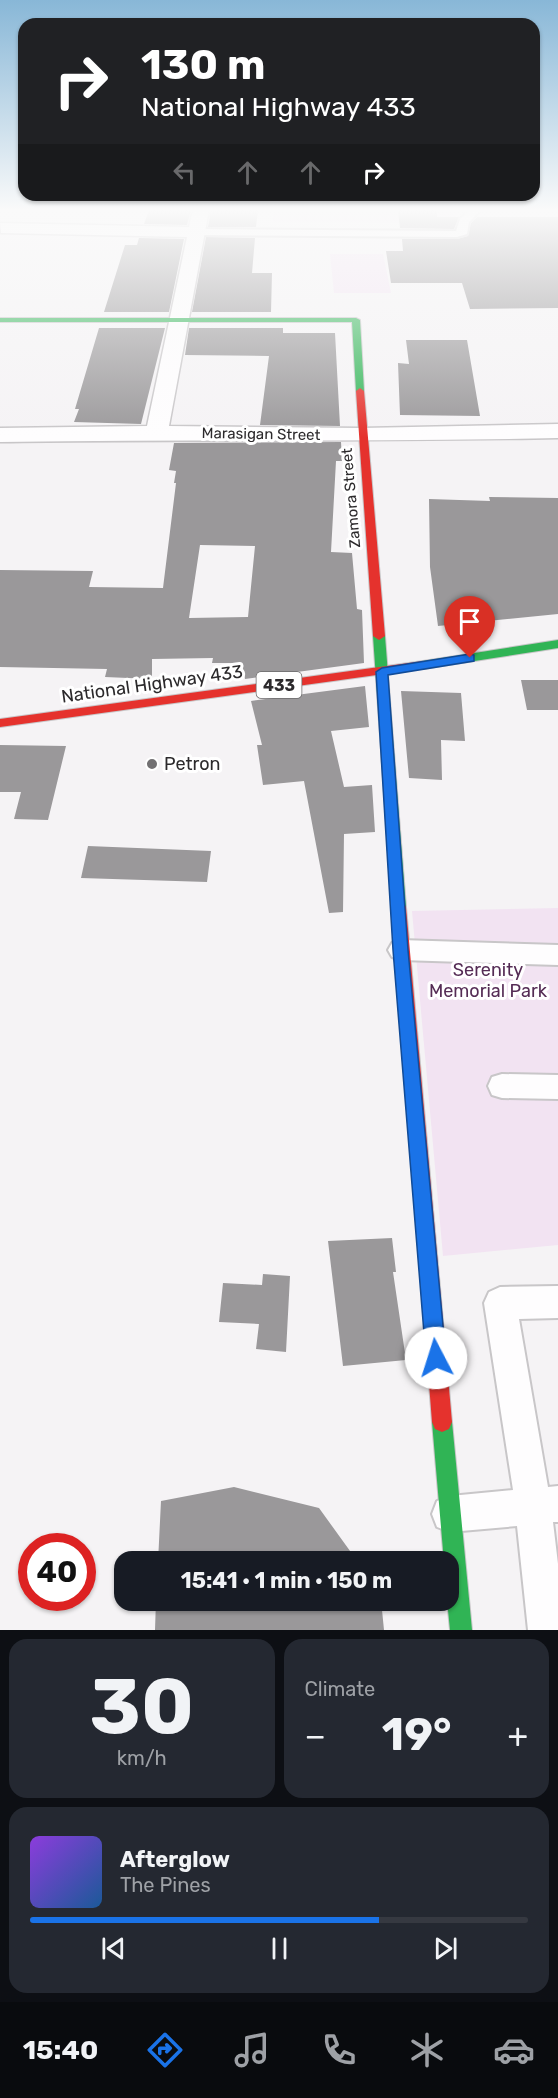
<!DOCTYPE html>
<html lang="en">
<head>
<meta charset="utf-8">
<style>
  body { margin:0; font-family:Rubik,sans-serif; background:#242831; color:#f1f3f6; height:100vh; display:flex; flex-direction:column; font-size:22px; white-space:nowrap }
  * { box-sizing:border-box; margin:0 }
  p { font-size:20px; color:#9ea1a6 }
  .icon { flex:none; width:33px; height:33px; fill:none; stroke:currentColor; stroke-width:2; stroke-linecap:round; stroke-linejoin:round }
  .map { position:relative; height:1630px; overflow:hidden }
  .drawer { display:flex; flex-direction:column; gap:9px; padding:9px; background:#0d0f14; flex:1 }
  .drawer>* { flex:none }
  .guide { position:absolute; left:18px; top:18px; width:522px; height:183px; border-radius:18px; box-shadow:0 2px 4px #0004; background:#202124; color:#fff; overflow:hidden }
  .speed { position:absolute; left:18px; top:1533px; display:flex; gap:12px; font-size:30px; font-weight:700; text-align:center }
  .speed>* { display:grid; place-content:center; width:78px; height:78px; border-radius:50%; background:#171b24; box-shadow:0 2px 4px #0004; line-height:1 }
  .speed .limit { border:9px solid #d22; background:#fff; color:#111 }
  .pin { position:absolute; display:grid; place-items:center; width:51px; height:51px; color:#fff; margin:-62px -26px; border-radius:50% 50% 50% 0; rotate:-45deg; box-shadow:0 0 6px #0007 }
  .pin .icon { rotate:45deg }
  .me { position:absolute; width:66px; margin:-33px; rotate:355deg; stroke-linejoin:round; filter:drop-shadow(0 0 4px #0008) }
  .turn { display:flex; align-items:center; gap:21px; height:126px; padding:0 24px; font-size:27px }
  .turn .icon { width:78px; height:78px; stroke-width:2.5 }
  .turn b { display:block; font-size:42px; line-height:51px }
  .lanes { display:flex; align-items:center; height:57px; padding:0 24px; background:#0003; justify-content:center; gap:30px; direction:ltr }
  .lanes .off { opacity:.35 }
  .big { font-size:45px; font-weight:700; line-height:1.1 }
  .drawer .card { flex:1; display:flex; flex-direction:column; justify-content:center; gap:9px; min-width:0; padding:0 21px; border-radius:18px; background:#242831 }
  .drawer .dial { align-items:center; gap:0 }
  .dial b { font-size:78px; line-height:1 }
  .song { display:flex; align-items:center; gap:18px }
  .cover { width:72px; height:72px; border-radius:9px; background:linear-gradient(135deg,hsl(270 70% 55%),hsl(210 70% 35%)) }
  .played { height:6px; border-radius:3px; background:linear-gradient(90deg,#1a73e8 70%,#363941 70%) }
  .keys { display:flex; justify-content:space-around; direction:ltr }
  .heat { display:flex; justify-content:space-between; align-items:center; font-size:33px; direction:ltr }
  .drawer .tiles { flex:1; display:grid; gap:9px; grid-template-columns:1fr 1fr }
  .card:last-child { grid-column:span 2 }
  .trip { position:absolute; left:114px; top:1551px; width:345px; height:60px; border-radius:18px; background:#171b24; box-shadow:0 2px 4px #0004; font-weight:700; line-height:60px; text-align:center }
  .dock { display:flex; height:96px; justify-content:space-around; align-items:center; background:#090b0e; color:#9ea1a6 }
  .dock .icon { width:42px; height:42px }
  .dock .active { color:#1a73e8 }
  .dock b { font-size:27px; color:#f1f3f6 }
  .map>svg:first-child { display:block }
  .green { fill:#f2e3f2 }
  .building { fill:#9a989a; fill-rule:evenodd }
  .lines { fill:none; stroke-linecap:round; stroke-linejoin:round }
  .lane-casing { stroke:#c8c6c8; stroke-width:4 }
  .street-casing { stroke:#c8c6c8; stroke-width:3 }
  .fast-casing { stroke:#c8c6c8; stroke-width:2 }
  .jam-casing { stroke:#c8c6c8; stroke-width:2 }
  .lane { fill:#fefdfe; fill-rule:evenodd }
  .street { fill:#fefdfe; fill-rule:evenodd }
  .fast { fill:#30b455; fill-rule:evenodd }
  .jam { fill:#e5322d; fill-rule:evenodd }
  .route { fill:#1a73e8; stroke:#114b97; stroke-width:1.5 }
  .poi-dot { fill:#727072; stroke:#fff; stroke-width:2 }
  .labels { text-anchor:middle; dominant-baseline:central; stroke-width:6; stroke-linejoin:round; paint-order:stroke }
  .far-street-label { font-size:15px; fill:#2c2a2c; stroke:#fff }
  .shield { fill:#fff; stroke:#6b6a6b; stroke-width:1.5 }
  .shield-label { font-size:16px; font-weight:bold; fill:#2c2a2c }
  .street-label { font-size:18px; fill:#2c2a2c; stroke:#fff }
  .poi-label { font-size:18px; fill:#2c2a2c; stroke:#fff; text-anchor:start }
  .park-label { font-size:18px; fill:#552c55; stroke:#fff }
</style>
</head>
<body>
<div class="map">
<svg width="558" height="1630" viewBox="0 0 558 1630">
  <rect width="100%" height="100%" fill="#f5f3f5"/>
  <path class="green" d="M273 210H462L447 221 435 223 273 222Z
    M330 254H383L391 293H334Z
    M558 908V1245L443 1256 412 911Z"/>
  <path class="building" d="M149 210H191L187 225 144 224Z
    M211 210H258L256 227H208Z
    M398 210H436L437 217H459L454 229 400 228Z
    M477 217H558V308L470 309 462 283H391L386 251H403L402 239H457L468 236 471 223Z
    M206 237 255 238 252 273H272L271 312H192Z
    M139 238 184 239 169 312H104L125 245H137Z
    M99 328H165L141 424 74 422 79 409H75Z
    M189 328H283V333H335L340 426 260 425 269 356 185 355Z
    M406 340H467L480 416 400 415 398 363 409 364Z
    M341 442 342 461H336L331 552 352 553 357 609 362 610 364 663 245 679 242 663H212L213 658 152 659V679L105 677 107 669 0 667V570L93 571 89 587 163 588 176 483H174L176 471 169 470 174 443ZM200 545 255 546 248 617 189 618Z
    M489 497 558 498V614L438 626 430 567 429 499 490 501Z
    M521 680H558V710H527Z
    M365 686 369 727 331 731 344 787 372 785 375 832 344 834 343 912 329 913 304 781 263 785 257 745H262L251 701Z
    M401 691 461 693 465 741 441 740 442 780 409 778Z
    M0 745 66 746 48 820 14 819 21 792H0Z
    M88 846 211 851 207 882 81 878Z
    M392 1238 396 1272H393L406 1360 343 1366 328 1241Z
    M263 1274 290 1276 286 1352 256 1349 259 1324 219 1322 223 1283 262 1285Z
    M234 1487 319 1508 358 1562H158L161 1501Z
    M156 1600H381L384 1630H155Z"/>
  <g class="lines">
    <g class="lane-casing">
      <path id="lane" d="M469 210H481L469 222 467 234 457 237 196 235 190 232 196 229 456 231 460 219Z
        M401 940 558 945V965L401 960 392 957 388 950 392 943Z
        M502 1074 558 1075V1099L502 1098 492 1095 488 1086 492 1077Z
        M558 1286V1318L519 1319 548 1487 558 1486V1522H553L558 1564V1630H528L517 1526 450 1532 437 1527 432 1514 437 1501 450 1496 513 1490 484 1303 489 1292 500 1287Z"/>
    </g>
    <g class="street-casing">
      <path id="street" d="M193 210H209L169 426 362 428 558 424V438C372 442 186 439 0 442V428L147 426 187 237 1 233 0 223 189 227Z"/>
    </g>
    <g class="fast-casing">
      <path id="fast" d="M0 318H356L360 320 364 391 360 394 356 391 352 322H0Z
        M379 632 385 636 406 907 404 911H394L392 907 373 636Z
        M558 640V648L423 669 417 665 423 661Z
        M442 1412 449 1415 452 1422 472 1630H450L447 1600 448 1562H444L432 1422 435 1415Z"/>
    </g>
    <g class="jam-casing">
      <path id="jam" d="M360 388 364 391 385 636 379 640 373 636 356 391Z
        M423 661 427 662 429 665 427 668 0 727V719Z
        M399 901 404 903 406 907 452 1422 449 1429 442 1432 435 1429 432 1422 392 907 394 903Z"/>
    </g>
    <use href="#lane" class="lane"/>
    <use href="#street" class="street"/>
    <use href="#fast" class="fast"/>
    <use href="#jam" class="jam"/>
  </g>
  <linearGradient id="sky" x2="0" y2="1"><stop stop-color="#88b7d7"/><stop offset="0.48" stop-color="#fafafa"/><stop offset="1" stop-color="#fafafa" stop-opacity="0"/></linearGradient>
  <rect width="558" height="438" fill="url(#sky)"/>
  <path class="route" d="M470 654 474 655V661L388 675 408 950 446 1358 443 1365 436 1368 429 1365 426 1358 393 950 376 672 382 668Z"/>
  <circle class="poi-dot" cx="152" cy="764" r="6"/>
  <g class="labels">
    <g class="far-street-label">
      <text transform="translate(261 434) rotate(1)">Marasigan Street</text>
      <text transform="translate(351 498) rotate(-95)">Zamora Street</text>
    </g>
    <rect class="shield" x="256.5" y="672" width="45" height="26" rx="4.5"/>
    <g class="shield-label">
      <text x="279" y="685">433</text>
    </g>
    <g class="street-label">
      <text transform="translate(152 684) rotate(-8)">National Highway 433</text>
    </g>
    <g class="poi-label">
      <text x="164" y="764">Petron</text>
    </g>
    <g class="park-label">
      <text x="488" y="970">Serenity<tspan x="488" dy="21">Memorial Park</tspan></text>
    </g>
  </g>
</svg>
<div class="speed"><div class="limit">40</div></div>
<div class="pin" style="left:470px;top:658px;background:#d93025"><svg class="icon" aria-label="arrive" viewBox="0 0 24 24"><path d="M6 21V4h12l-3 4 3 4H6"/></svg></div>
<svg class="me" style="left:436px;top:1358px" viewBox="-20 -20 40 40"><circle r="19" fill="#fff"/><path d="M0-13L10 11 0 6-10 11z" fill="#1a73e8"/></svg>
<div class="trip">15:41 · 1 min · 150 m</div>
<div class="guide">
<div class="turn"><svg class="icon" aria-label="right" viewBox="0 0 24 24"><path d="M7 20v-9h11M14 6l5 5-5 5"/></svg><div><b>130 m</b>National Highway 433</div></div>
<div class="lanes"><svg class="icon off" aria-label="left" viewBox="0 0 24 24"><path d="M17 20v-9H6M10 6l-5 5 5 5"/></svg><svg class="icon off" aria-label="ahead" viewBox="0 0 24 24"><path d="M12 20V5M6 11l6-6 6 6"/></svg><svg class="icon off" aria-label="ahead" viewBox="0 0 24 24"><path d="M12 20V5M6 11l6-6 6 6"/></svg><svg class="icon" aria-label="right" viewBox="0 0 24 24"><path d="M7 20v-9h11M14 6l5 5-5 5"/></svg></div>
</div>
</div>
<section class="drawer">
<div class="tiles">
<div class="card dial"><b>30</b><p>km/h</p></div>
<div class="card"><p>Climate</p>
<div class="heat"><a>−</a><b class="big">19°</b><a>+</a></div>
</div>
<div class="card">
<div class="song"><i class="cover"></i><div><b>Afterglow</b><p>The Pines</p></div></div>
<div class="played"></div>
<div class="keys"><svg class="icon" aria-label="previous" viewBox="0 0 24 24"><path d="M18 5L8 12l10 7zM5 5v14"/></svg><svg class="icon" aria-label="pause" viewBox="0 0 24 24"><path d="M8 5v14M16 5v14"/></svg><svg class="icon" aria-label="next" viewBox="0 0 24 24"><path d="M6 5l10 7-10 7zM19 5v14"/></svg></div>
</div>
</div>
</section>
<nav class="dock">
<b>15:40</b>
<svg class="icon active" aria-label="directions" viewBox="0 0 24 24"><path d="M12 3l9 9-9 9-9-9zM9 14v-3h6M13 9l2 2-2 2"/></svg>
<svg class="icon" aria-label="music" viewBox="0 0 24 24"><path d="M9 18V5l10-2v13"/><circle cx="6" cy="18" r="3"/><circle cx="16" cy="16" r="3"/></svg>
<svg class="icon" aria-label="phone" viewBox="0 0 24 24"><path d="M5 4h4l2 5-3 2q2 4 5 5l2-3 5 2v4C11 20 4 13 5 4z"/></svg>
<svg class="icon" aria-label="climate" viewBox="0 0 24 24"><path d="M12 3v18M4 7l16 10M4 17L20 7"/></svg>
<svg class="icon" aria-label="car" viewBox="0 0 24 24"><path d="M5 17H2v-5l4-1 3-4h7l3 4 3 1v5h-3M9 17h6M6 11h13"/><circle cx="7" cy="17" r="2"/><circle cx="17" cy="17" r="2"/></svg>
</nav>
</body>
</html>
